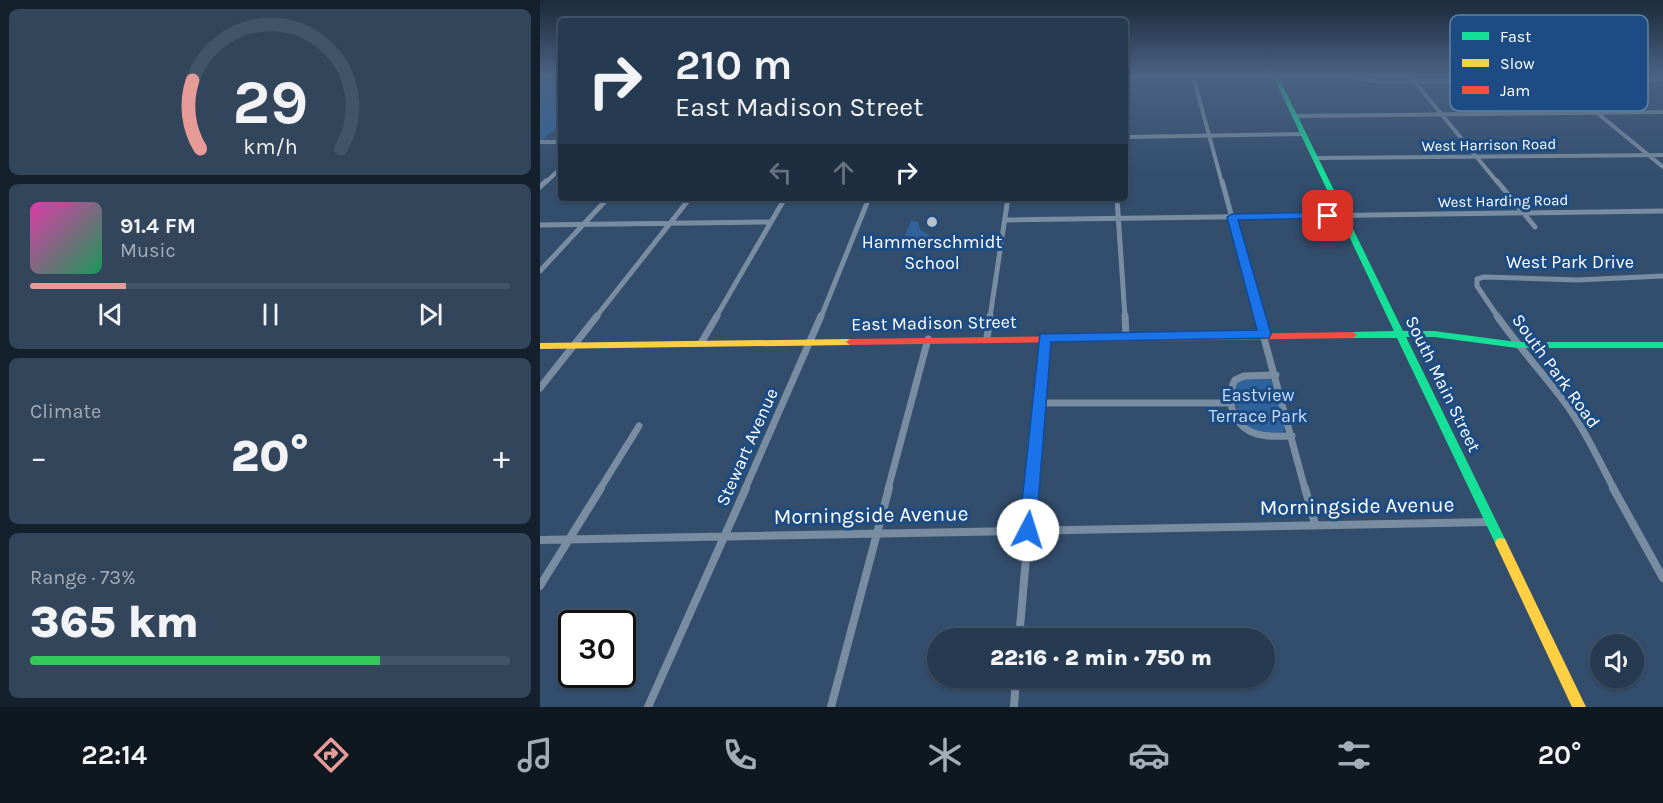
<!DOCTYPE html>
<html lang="en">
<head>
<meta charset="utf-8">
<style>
  body { margin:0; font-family:Karla,sans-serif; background:#32455b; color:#f1f3f6; height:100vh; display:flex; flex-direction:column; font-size:22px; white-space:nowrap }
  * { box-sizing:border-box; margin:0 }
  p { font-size:20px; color:#a4adb7 }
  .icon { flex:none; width:33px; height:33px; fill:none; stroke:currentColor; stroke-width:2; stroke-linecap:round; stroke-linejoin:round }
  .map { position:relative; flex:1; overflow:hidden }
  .panel { display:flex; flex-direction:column; gap:9px; padding:9px; background:#15202d; width:540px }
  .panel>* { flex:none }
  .banner { position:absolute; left:18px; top:18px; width:570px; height:183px; border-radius:6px; box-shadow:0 2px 4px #0004,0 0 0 2px #425468; background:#263a51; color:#f1f3f6; overflow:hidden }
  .controls { position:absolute; left:1050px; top:634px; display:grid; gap:12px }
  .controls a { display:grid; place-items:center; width:54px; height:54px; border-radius:50%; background:#263a51; box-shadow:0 2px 4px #0004,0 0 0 2px #425468; font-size:30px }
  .speed { position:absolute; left:18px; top:610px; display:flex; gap:12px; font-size:30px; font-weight:700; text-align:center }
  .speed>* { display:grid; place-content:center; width:78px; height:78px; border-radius:50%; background:#263a51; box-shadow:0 2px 4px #0004,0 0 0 2px #425468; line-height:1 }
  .speed .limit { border:3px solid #111; border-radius:9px; background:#fff; color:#111 }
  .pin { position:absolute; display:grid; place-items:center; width:51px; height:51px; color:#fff; margin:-26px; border-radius:12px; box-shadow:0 3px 9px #0006 }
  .me { position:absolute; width:66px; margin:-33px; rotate:5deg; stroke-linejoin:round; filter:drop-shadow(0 0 4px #0008) }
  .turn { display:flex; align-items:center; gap:21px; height:126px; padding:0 18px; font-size:27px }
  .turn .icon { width:78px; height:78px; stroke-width:2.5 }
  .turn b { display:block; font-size:42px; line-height:51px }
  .lanes { display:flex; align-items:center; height:57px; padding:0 18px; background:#0003; justify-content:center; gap:30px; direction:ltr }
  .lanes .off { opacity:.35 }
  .big { font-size:45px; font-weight:800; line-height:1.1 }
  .panel .tile { flex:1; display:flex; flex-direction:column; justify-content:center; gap:9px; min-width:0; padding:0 21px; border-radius:9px; background:#32455b }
  .panel .dial { align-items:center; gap:0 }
  .dial svg { height:156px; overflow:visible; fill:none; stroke:#425468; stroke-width:7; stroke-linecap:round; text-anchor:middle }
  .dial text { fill:#f1f3f6; stroke:none }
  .song { display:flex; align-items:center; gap:18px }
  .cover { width:72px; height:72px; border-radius:9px; background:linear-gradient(135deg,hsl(320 70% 55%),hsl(150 70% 35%)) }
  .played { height:6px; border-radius:3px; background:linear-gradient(90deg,#e69b98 20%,#425468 20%) }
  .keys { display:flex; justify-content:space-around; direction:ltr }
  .heat { display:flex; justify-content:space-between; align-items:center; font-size:33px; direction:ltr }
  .charge { height:9px; border-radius:4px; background:linear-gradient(90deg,#34c759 73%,#425468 0) }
  .trip { position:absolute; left:387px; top:628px; width:348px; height:60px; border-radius:30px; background:#263a51; box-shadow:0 2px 4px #0004,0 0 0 2px #425468; font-weight:800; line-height:60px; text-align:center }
  .dock { display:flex; height:96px; justify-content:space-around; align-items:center; background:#0f1720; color:#a4adb7 }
  .dock .icon { width:42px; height:42px }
  .dock .active { color:#e69b98 }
  .dock b { font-size:27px; color:#f1f3f6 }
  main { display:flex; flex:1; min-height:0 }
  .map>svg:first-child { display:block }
  .green { fill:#30639b }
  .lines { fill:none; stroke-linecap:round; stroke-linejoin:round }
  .street-far3 { stroke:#798da2; stroke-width:4 }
  .street-far2 { stroke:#798da2; stroke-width:5 }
  .street-far1 { stroke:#798da2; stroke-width:7 }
  .street { stroke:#798da2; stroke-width:8 }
  .fast { fill:#16e098; fill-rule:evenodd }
  .slow { fill:#ffcf43; fill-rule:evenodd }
  .jam { fill:#f24e42; fill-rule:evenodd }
  .route { fill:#1a73e8; stroke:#114b97; stroke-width:1.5 }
  .poi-dot { fill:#b8c1cc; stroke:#1c4c83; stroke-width:2 }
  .labels { text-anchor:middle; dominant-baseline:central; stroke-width:6; stroke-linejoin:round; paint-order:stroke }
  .far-street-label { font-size:15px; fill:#fff; stroke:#1c4c83 }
  .poi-label { font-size:18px; fill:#fff; stroke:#1c4c83 }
  .street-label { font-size:18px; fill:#fff; stroke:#1c4c83 }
  .park-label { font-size:18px; fill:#c7def8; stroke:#1c4c83 }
  .near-street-label { font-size:21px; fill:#fff; stroke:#1c4c83 }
  .key { fill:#1c4c83; stroke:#6082a8; stroke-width:1.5 }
  .key-label { font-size:16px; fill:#fff }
</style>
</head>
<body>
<main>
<section class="panel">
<div class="tile dial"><svg viewBox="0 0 100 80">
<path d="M14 69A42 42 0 1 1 86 69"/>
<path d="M14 69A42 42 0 0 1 10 34" stroke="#e69b98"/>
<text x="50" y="56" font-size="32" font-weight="700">29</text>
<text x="50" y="72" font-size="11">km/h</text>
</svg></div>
<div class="tile">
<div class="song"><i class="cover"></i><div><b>91.4 FM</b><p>Music</p></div></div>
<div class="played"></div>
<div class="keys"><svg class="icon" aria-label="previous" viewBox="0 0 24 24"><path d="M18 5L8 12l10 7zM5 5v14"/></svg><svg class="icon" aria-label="pause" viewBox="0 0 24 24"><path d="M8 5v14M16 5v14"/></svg><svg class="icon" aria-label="next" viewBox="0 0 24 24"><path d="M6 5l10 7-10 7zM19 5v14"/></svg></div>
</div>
<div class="tile"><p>Climate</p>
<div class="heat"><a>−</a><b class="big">20°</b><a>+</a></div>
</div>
<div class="tile"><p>Range · 73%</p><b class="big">365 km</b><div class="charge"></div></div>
</section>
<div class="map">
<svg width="1123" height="707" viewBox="0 0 1123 707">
  <rect width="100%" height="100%" fill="#334d6c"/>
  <path class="green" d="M0 76H21V124L0 142Z
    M371 221 378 222 380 230 391 236 382 241H363Z
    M728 378 732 381 745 426 743 433C716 433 702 433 696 403 694 396 693 391 696 384L704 379Z"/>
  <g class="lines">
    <path class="street-far3" d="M653 76 682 183
      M802 76 840 82 1123 79
      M870 76 958 183
      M585 77 598 76
      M1017 80 1123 167
      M754 116 1123 112
      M585 137 763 134
      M0 142H21
      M775 158 1123 155
      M5 183 21 168"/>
    <path class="street-far2" d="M682 181 719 317
      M957 181 995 227
      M0 187 6 181
      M577 198 585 317
      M465 220 1123 211
      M0 225 231 222
      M0 271 68 198
      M56 317 150 198
      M176 317 245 198
      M281 317 329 198
      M450 317 468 198
      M958 317 937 286V279L944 277 1037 280 1123 276"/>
    <path class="street-far1" d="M585 316 586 336
      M718 316 765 489
      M957 316C978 346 1002 372 1023 400 1044 428 1058 459 1074 489
      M447 338 450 316
      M161 343 177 316
      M736 375 704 376 695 380C690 389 690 398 692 408 701 438 726 437 752 436
      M0 388 57 316
      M499 403H691
      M60 489 99 426
      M205 489 281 316
      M348 489 388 339
      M492 489 505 338"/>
    <path class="street" d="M765 488 775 524
      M1073 488 1123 578
      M0 540 951 522
      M0 586 61 488
      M479 639 492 488
      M108 707 206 488
      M291 707 349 488
      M474 707 476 678"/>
    <path class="fast" d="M733 76H738L863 331H894L977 342H1123V348H977L894 337H866L965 539 967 543 965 547 961 548 957 547 857 338H813L809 335 813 332 854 331Z"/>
    <path class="slow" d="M310 339 314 342 310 345 0 349V343Z
      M961 538 965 539 1046 707H1032L955 543 957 539Z"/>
    <path class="jam" d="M813 332 817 335 813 338 310 345 306 342 310 339Z"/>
  </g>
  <linearGradient id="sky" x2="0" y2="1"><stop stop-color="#1c2a3b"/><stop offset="0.43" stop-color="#4a6283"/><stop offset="1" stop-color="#4a6283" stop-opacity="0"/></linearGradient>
  <rect width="1123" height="175" fill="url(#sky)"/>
  <path class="route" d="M788 212 791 213V218L698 220 731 334 729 338 511 342 496 530 494 536 488 538 482 536 479 530 500 334 717 330 687 217 692 214Z"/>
  <circle class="poi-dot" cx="392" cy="222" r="6"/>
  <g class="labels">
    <g class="far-street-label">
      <text transform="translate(949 145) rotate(-1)">West Harrison Road</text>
      <text transform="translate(963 201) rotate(-1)">West Harding Road</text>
    </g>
    <g class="poi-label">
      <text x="392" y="242">Hammerschmidt<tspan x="392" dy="21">School</tspan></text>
    </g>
    <g class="street-label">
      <text x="1030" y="262">West Park Drive</text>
      <text transform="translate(394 323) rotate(-1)">East Madison Street</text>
      <text transform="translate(1016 371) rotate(54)">South Park Road</text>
      <text transform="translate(903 384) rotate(64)">South Main Street</text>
      <text transform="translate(207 447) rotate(-66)">Stewart Avenue</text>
    </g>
    <g class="park-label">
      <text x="718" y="395">Eastview<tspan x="718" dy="21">Terrace Park</tspan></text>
    </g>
    <g class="near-street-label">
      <text transform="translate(817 506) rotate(-1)">Morningside Avenue</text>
      <text transform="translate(331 515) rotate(-1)">Morningside Avenue</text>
    </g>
  </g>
  <rect x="910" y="15" width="198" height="96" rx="9" class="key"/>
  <rect x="922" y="32" width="27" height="8" fill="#16e098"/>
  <rect x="922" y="59" width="27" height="8" fill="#ffcf43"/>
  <rect x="922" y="86" width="27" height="8" fill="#f24e42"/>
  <g class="key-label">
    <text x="960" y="42">Fast</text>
    <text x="960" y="69">Slow</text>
    <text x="960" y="96">Jam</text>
  </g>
</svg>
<div class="controls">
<a><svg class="icon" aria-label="sound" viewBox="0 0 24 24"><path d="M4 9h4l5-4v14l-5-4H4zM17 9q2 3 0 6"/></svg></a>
</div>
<div class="speed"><div class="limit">30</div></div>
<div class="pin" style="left:788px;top:216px;background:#d93025"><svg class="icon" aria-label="arrive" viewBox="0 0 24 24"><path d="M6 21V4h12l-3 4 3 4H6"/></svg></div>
<svg class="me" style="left:488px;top:530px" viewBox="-20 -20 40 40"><circle r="19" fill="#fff"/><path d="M0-13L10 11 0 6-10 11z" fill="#1a73e8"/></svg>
<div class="trip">22:16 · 2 min · 750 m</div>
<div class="banner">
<div class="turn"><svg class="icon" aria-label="right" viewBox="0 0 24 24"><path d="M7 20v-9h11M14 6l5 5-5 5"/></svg><div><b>210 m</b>East Madison Street</div></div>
<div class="lanes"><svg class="icon off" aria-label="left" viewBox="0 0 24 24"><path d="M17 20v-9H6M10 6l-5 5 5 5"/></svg><svg class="icon off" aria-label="ahead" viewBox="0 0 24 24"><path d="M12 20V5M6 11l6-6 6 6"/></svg><svg class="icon" aria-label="right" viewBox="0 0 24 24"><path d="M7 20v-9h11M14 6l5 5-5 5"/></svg></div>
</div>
</div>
</main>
<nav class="dock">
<b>22:14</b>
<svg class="icon active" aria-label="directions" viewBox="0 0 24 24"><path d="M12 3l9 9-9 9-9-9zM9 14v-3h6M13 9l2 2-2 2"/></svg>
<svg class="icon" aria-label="music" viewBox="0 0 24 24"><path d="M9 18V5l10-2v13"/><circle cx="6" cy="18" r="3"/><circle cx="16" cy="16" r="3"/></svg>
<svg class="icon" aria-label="phone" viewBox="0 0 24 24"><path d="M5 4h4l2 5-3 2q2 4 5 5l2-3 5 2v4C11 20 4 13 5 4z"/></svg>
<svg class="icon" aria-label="climate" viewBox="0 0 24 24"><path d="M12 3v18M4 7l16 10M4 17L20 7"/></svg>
<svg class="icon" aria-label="car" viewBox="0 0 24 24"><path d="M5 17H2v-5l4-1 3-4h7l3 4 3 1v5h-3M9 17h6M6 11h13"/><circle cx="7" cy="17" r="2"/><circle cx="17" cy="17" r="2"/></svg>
<svg class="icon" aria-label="filters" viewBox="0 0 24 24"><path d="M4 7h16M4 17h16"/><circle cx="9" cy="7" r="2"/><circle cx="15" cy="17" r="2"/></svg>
<b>20°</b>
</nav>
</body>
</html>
